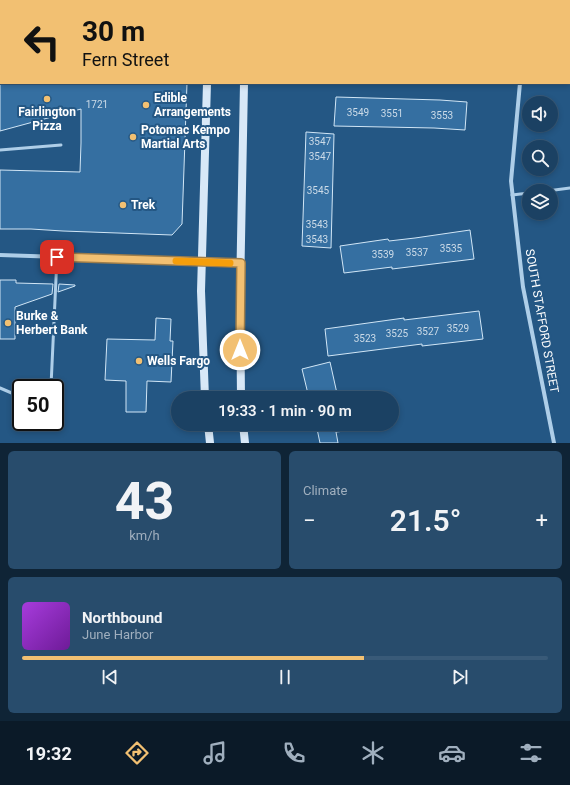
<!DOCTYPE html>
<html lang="en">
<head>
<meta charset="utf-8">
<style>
  body { margin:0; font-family:Roboto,sans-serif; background:#284c6c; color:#f1f3f6; height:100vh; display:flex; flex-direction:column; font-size:15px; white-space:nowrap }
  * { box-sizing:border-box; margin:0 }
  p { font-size:13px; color:#a0afbe }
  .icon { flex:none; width:22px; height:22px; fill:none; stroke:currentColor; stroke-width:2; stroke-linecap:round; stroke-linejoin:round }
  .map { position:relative; height:443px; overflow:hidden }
  .panel { display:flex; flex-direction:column; gap:8px; padding:8px; background:#0f2436; flex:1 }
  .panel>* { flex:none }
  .hud { position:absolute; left:0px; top:0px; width:570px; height:84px; box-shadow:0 2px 6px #0003,0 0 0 1px #395a78; background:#f2c072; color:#111; overflow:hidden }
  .buttons { position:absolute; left:522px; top:96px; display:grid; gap:8px }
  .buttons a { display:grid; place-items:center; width:36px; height:36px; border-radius:50%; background:#1b4163; box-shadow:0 2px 6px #0003,0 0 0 1px #395a78; font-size:20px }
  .speed { position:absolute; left:12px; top:379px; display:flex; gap:8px; font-size:20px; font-weight:700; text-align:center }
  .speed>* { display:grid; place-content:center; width:52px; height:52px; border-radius:50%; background:#1b4163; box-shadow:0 2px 6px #0003,0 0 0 1px #395a78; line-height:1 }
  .speed .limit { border:2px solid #111; border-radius:6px; background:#fff; color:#111 }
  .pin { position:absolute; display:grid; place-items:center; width:34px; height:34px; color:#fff; margin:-17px; border-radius:8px; box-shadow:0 2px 6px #0006 }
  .me { position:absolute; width:44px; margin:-22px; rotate:0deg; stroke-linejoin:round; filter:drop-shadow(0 0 3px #0008) }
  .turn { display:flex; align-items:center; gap:14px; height:84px; padding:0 16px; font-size:18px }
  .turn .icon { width:52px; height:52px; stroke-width:2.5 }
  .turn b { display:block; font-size:28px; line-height:34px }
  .big { font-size:30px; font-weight:600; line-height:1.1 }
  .panel .tile { flex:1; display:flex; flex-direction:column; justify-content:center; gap:6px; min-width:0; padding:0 14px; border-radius:6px; background:#284c6c }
  .panel .dial { align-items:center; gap:0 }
  .dial b { font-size:52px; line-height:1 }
  .song { display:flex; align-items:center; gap:12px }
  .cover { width:48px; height:48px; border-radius:6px; background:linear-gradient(135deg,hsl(280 70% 55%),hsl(280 70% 35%)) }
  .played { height:4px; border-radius:2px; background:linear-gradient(90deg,#f2c072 65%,#395a78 65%) }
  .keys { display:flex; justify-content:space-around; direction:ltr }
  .heat { display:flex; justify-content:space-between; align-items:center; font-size:22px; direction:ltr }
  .panel .tiles { flex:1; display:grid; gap:8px; grid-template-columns:1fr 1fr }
  .tile:last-child { grid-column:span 2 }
  .trip { position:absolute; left:171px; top:391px; width:228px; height:40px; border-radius:20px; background:#1b4163; box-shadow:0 2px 6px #0003,0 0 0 1px #395a78; font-weight:600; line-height:40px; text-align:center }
  .menu { display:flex; height:64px; justify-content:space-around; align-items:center; background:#0b1a28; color:#a0afbe }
  .menu .icon { width:28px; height:28px }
  .menu .current { color:#f2c072 }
  .menu b { font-size:18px; color:#f1f3f6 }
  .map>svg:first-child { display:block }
  .building { fill:#356fa1; stroke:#d1e6f6 }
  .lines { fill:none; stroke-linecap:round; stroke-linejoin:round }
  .lane { stroke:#aecee8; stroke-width:3 }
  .street { stroke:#aecee8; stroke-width:4 }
  .secondary { stroke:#d8e8f7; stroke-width:8 }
  .route-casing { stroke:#9d7d4a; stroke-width:10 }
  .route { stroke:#f2c072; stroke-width:7 }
  .slow { stroke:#f59e0b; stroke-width:7 }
  .poi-dot { fill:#f2c072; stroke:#245784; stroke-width:1.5 }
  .labels { text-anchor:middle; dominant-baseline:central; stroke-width:4; stroke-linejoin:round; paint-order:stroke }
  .number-label { font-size:10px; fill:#ccdbe8 }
  .poi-label { font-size:12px; font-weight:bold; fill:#fff; stroke:#245784; text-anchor:start }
  .street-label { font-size:12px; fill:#fff; stroke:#245784 }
</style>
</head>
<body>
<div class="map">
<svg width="570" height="443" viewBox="0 0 570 443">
  <rect width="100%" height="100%" fill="#245784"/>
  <path class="building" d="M0 83H187L182 224 172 235 63 231 31 229H0V170L80 172 81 143V109L0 131Z
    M336 97 440 100 467 102 465 130 434 128 334 126Z
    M306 132 334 134 331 248 302 246Z
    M470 230 474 259 392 269V267L344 273 340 246 388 239 389 241 415 238Z
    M0 280H16V283L53 284 52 294 15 307V339H0Z
    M59 284 75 285V286L58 292Z
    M479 311 483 339 422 346V344L328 356 325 329 404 318V320Z
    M156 318 171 319 170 341H173L171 382 147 381 146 412H126V381L105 380 107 339 155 340Z
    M330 362 338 398H309L302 369Z
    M316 424H344L345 431 336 432 338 443H320Z"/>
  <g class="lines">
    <path class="lane" d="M130 1 133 0
      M0 37H1
      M0 150 61 145
      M547 191 570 188
      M512 195 529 193
      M0 388 21 397
      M48 388 51 386 57 257"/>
    <path class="street" d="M541 1V0
      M520 83 511 181 523 287 554 443
      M0 255 241 263"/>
    <path class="secondary" d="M210 1V0
      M245 1V0
      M205 398 201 291 207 83
      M241 398 240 293 244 83
      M208 424 210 443
      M243 424 245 443"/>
  </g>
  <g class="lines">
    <g class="route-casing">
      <path id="route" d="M57 257 241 263 240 350"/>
    </g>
    <use href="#route" class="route"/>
    <path class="slow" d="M176 261 230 263"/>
  </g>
  <g class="poi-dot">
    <circle cx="47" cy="99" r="4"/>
    <circle cx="146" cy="105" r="4"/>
    <circle cx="133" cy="137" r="4"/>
    <circle cx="123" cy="205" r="4"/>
    <circle cx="8" cy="323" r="4"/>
    <circle cx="139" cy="361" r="4"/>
  </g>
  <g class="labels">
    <g class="number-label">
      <text x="97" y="104">1721</text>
      <text x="358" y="112">3549</text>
      <text x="392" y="113">3551</text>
      <text x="442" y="115">3553</text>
      <text x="320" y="141">3547</text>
      <text x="320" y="156">3547</text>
      <text x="318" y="190">3545</text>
      <text x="317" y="224">3543</text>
      <text x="317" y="239">3543</text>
      <text x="451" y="248">3535</text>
      <text x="417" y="252">3537</text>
      <text x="383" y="254">3539</text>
      <text x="458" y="328">3529</text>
      <text x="428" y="331">3527</text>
      <text x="397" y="333">3525</text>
      <text x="365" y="338">3523</text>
    </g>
    <g class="poi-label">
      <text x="154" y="98">Edible<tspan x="154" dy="14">Arrangements</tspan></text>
      <text x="47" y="112" text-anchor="middle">Fairlington<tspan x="47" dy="14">Pizza</tspan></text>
      <text x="141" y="130">Potomac Kempo<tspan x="141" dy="14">Martial Arts</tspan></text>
      <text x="131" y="205">Trek</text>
      <text x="16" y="316">Burke &amp;<tspan x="16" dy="14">Herbert Bank</tspan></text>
      <text x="147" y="361">Wells Fargo</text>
    </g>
    <g class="street-label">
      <text transform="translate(542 321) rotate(80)">SOUTH STAFFORD STREET</text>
    </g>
  </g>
</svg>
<div class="buttons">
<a><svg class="icon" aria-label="sound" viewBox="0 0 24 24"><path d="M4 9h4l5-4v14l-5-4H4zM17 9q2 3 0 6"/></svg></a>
<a><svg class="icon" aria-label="search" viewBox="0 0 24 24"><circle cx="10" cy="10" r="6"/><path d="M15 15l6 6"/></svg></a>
<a><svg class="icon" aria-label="layers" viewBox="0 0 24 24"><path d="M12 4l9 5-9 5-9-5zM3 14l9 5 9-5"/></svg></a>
</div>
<div class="speed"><div class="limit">50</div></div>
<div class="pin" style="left:57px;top:257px;background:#d93025"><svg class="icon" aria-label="arrive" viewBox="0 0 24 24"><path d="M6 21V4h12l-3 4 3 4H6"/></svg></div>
<svg class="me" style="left:240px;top:350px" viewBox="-20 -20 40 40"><circle r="17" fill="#f2c072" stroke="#fff" stroke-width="3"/><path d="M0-11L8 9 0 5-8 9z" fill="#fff"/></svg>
<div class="trip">19:33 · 1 min · 90 m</div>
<div class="hud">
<div class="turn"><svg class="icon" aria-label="left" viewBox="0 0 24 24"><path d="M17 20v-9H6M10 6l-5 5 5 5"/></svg><div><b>30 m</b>Fern Street</div></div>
</div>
</div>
<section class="panel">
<div class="tiles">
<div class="tile dial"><b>43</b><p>km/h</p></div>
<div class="tile"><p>Climate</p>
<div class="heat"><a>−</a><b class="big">21.5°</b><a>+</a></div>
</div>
<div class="tile">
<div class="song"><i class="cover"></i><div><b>Northbound</b><p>June Harbor</p></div></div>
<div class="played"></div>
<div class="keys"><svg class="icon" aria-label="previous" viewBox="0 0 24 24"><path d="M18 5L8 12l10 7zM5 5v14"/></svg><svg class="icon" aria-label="pause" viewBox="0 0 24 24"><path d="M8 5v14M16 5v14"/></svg><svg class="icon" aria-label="next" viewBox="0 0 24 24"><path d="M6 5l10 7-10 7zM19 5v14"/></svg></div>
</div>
</div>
</section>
<nav class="menu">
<b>19:32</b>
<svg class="icon current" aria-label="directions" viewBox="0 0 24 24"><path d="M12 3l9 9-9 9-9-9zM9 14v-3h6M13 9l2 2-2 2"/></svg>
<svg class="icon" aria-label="music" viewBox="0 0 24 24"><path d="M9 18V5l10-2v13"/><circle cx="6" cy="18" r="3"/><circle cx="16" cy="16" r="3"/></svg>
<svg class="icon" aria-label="phone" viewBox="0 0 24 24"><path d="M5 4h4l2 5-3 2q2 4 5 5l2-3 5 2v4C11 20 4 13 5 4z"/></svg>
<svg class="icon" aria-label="climate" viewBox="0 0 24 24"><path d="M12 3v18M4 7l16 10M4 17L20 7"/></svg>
<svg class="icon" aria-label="car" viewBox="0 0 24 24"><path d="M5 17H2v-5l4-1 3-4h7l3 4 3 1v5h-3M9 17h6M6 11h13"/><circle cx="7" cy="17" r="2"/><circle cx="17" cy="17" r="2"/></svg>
<svg class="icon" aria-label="filters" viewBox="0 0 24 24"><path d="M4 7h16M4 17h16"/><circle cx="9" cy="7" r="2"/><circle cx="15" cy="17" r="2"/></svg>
</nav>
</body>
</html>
